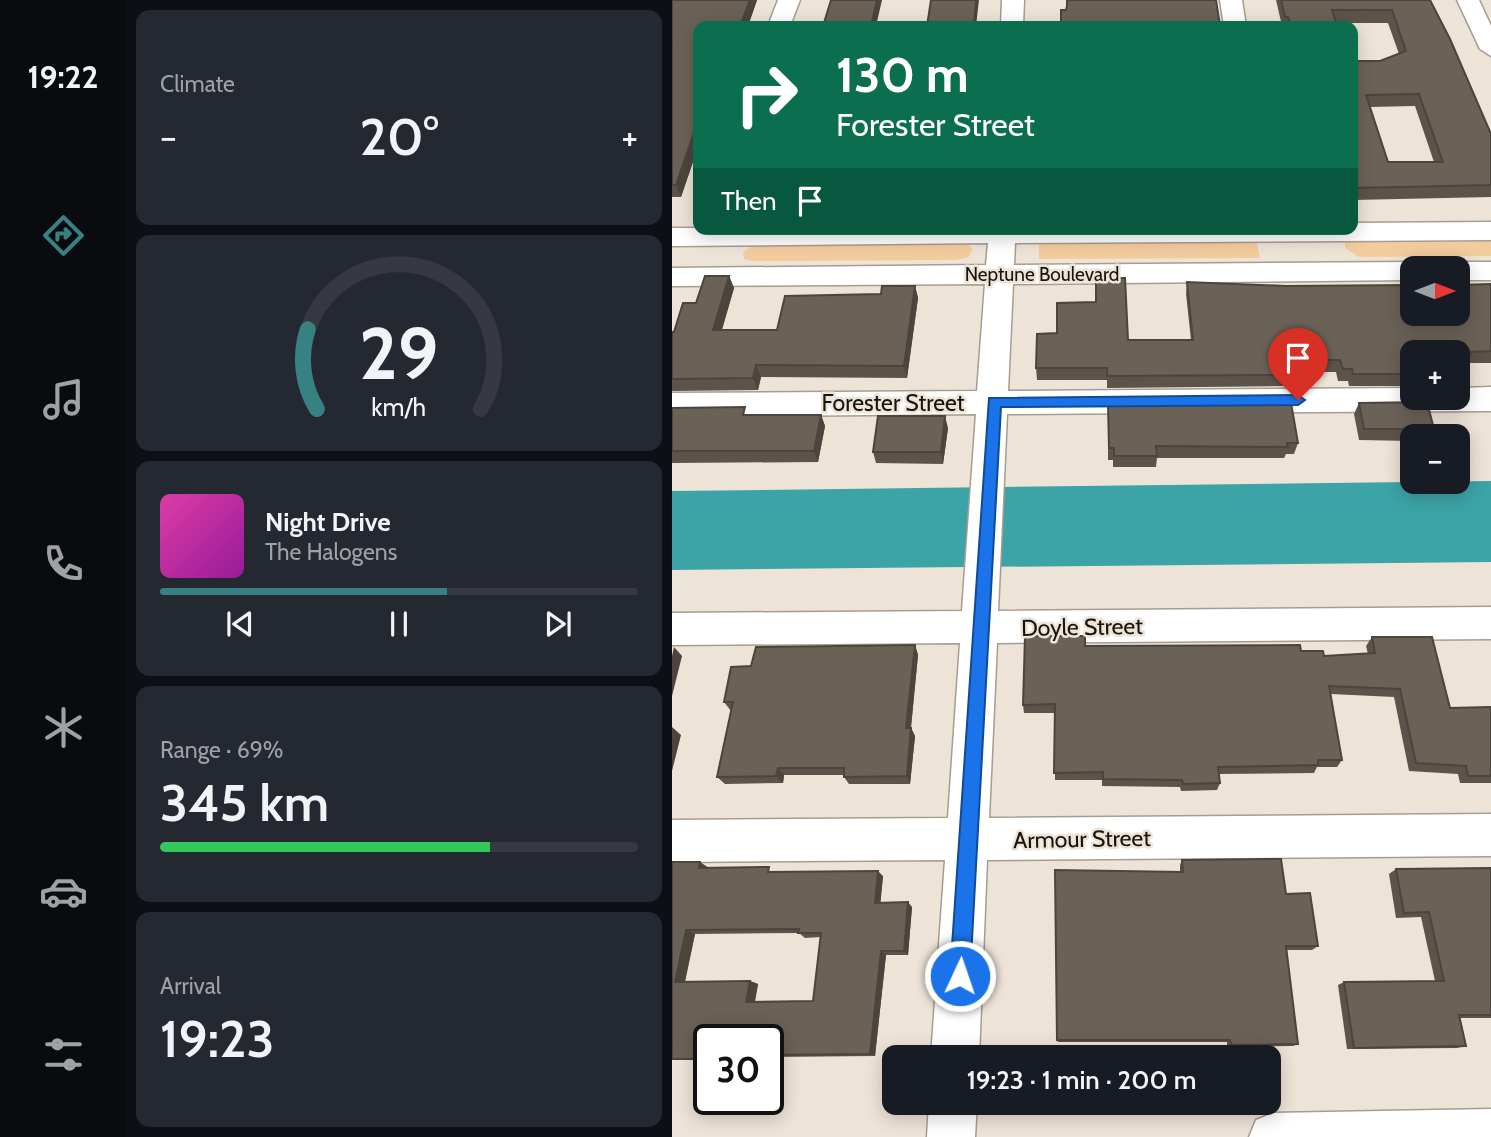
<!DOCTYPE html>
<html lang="en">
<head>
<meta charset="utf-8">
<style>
  body { margin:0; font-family:Cabin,sans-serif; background:#242831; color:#f1f3f6; height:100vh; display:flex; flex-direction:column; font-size:26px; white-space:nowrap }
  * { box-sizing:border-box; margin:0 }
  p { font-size:23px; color:#9ea1a6 }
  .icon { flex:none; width:38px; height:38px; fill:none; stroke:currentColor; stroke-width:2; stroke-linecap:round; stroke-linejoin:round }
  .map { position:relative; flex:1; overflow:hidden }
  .sheet { display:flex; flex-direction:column; gap:10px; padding:10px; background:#0d0f14; width:546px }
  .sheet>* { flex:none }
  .guide { position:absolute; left:21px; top:21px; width:665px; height:214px; border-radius:14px; box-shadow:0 4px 18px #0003; background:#0b6e4f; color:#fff; overflow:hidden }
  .needle { width:46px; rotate:90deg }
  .buttons { position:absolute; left:728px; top:256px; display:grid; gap:14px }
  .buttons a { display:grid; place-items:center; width:70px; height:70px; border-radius:14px; background:#171b24; box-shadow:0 4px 18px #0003; font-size:35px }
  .speed { position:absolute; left:21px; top:1024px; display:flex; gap:14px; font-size:35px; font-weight:700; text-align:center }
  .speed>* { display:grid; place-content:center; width:91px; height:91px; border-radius:50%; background:#171b24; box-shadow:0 4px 18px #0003; line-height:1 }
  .speed .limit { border:4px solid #111; border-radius:10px; background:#fff; color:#111 }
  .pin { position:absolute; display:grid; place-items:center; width:60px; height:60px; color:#fff; margin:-72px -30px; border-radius:50% 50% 50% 0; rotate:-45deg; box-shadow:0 0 7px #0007 }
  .pin .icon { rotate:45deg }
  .me { position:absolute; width:77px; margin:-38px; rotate:3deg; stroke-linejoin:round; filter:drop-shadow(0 0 5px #0008) }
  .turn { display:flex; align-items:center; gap:24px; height:147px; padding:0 28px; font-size:32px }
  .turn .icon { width:91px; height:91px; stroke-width:2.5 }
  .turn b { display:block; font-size:49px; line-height:60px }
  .then { display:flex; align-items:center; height:66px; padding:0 28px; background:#0003; gap:14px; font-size:26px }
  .big { font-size:52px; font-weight:600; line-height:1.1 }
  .sheet .tile { flex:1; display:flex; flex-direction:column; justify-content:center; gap:10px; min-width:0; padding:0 24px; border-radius:14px; background:#242831 }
  .sheet .dial { align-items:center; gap:0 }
  .dial svg { height:182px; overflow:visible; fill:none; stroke:#363941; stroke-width:7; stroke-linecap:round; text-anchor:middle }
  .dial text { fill:#f1f3f6; stroke:none }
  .song { display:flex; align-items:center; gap:21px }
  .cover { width:84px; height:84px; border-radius:10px; background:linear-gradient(135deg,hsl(320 70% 55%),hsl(300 70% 35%)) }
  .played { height:7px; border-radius:4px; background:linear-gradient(90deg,#388182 60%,#363941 60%) }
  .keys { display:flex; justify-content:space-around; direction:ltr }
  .heat { display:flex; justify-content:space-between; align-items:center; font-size:38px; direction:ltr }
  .charge { height:10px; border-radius:5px; background:linear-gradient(90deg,#34c759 69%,#363941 0) }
  .trip { position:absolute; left:210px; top:1045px; width:399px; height:70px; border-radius:14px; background:#171b24; box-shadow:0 4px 18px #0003; font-weight:600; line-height:70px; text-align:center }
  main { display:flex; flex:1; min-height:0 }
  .tabs { display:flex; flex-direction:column; width:126px; justify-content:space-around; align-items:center; background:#090b0e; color:#9ea1a6 }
  .tabs .icon { width:49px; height:49px }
  .tabs .on { color:#388182 }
  .tabs b { font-size:32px; color:#f1f3f6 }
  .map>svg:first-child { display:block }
  .green { fill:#f3cc9e }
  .water { fill:#3ca4a6 }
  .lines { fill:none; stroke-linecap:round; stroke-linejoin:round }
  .minor-casing { stroke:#a79c90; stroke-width:3 }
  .minor { fill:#fff; fill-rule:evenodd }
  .wall { fill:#5c544b; fill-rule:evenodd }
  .shaded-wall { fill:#4b453d }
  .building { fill:#6b6257; stroke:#4b453d; stroke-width:2; fill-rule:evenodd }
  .route { fill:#1a73e8; stroke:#114b97; stroke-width:2 }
  .labels { text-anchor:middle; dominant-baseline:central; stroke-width:5; stroke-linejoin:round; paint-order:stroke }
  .far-street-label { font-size:19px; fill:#17140f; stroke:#eee3d7 }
  .street-label { font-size:23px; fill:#17140f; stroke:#eee3d7 }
</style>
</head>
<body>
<main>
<nav class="tabs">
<b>19:22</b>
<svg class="icon on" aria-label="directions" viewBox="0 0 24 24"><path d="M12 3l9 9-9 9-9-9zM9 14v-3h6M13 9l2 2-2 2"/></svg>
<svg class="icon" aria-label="music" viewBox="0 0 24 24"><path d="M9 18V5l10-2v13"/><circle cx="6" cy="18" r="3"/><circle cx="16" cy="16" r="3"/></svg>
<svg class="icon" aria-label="phone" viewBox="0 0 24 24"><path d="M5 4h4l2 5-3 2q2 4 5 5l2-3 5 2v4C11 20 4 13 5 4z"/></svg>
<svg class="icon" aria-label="climate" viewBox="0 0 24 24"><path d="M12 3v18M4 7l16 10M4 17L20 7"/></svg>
<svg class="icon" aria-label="car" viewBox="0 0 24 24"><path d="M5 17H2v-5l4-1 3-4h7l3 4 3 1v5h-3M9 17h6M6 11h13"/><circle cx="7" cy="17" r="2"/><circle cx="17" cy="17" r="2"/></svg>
<svg class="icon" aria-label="filters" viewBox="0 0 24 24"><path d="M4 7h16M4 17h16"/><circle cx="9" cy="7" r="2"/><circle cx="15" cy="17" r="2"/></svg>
</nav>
<section class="sheet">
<div class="tile"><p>Climate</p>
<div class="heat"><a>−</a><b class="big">20°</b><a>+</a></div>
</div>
<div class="tile dial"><svg viewBox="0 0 100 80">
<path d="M14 69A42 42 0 1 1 86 69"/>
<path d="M14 69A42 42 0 0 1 10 34" stroke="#388182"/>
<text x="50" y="56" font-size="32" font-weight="700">29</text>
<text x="50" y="72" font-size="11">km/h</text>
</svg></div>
<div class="tile">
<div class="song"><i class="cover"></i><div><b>Night Drive</b><p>The Halogens</p></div></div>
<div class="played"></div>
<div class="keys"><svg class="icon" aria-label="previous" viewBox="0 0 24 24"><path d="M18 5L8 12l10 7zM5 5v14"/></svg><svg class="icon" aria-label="pause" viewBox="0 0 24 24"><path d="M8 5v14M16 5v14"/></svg><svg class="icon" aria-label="next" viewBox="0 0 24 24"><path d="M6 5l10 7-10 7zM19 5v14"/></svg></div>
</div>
<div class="tile"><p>Range · 69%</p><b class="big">345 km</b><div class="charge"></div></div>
<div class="tile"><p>Arrival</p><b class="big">19:23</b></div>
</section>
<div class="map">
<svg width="819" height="1137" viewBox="0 0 819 1137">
  <rect width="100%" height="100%" fill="#eee3d7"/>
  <path class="green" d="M584 238 588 258 367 259V240Z
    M682 238H819V256L687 257 673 248V243Z
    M86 242 295 243 300 249 297 257 285 260 80 261 72 259 71 252Z"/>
  <path class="water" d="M819 481V562L0 570V491Z"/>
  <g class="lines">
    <g class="minor-casing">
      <path id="minor" d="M106 0H128L118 26H96Z
        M330 0H352L351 26H329Z
        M548 0H570L574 26H552Z
        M785 0H807L819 26V56L808 49Z
        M819 222V240L343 243 342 265 740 262 752 268H740V280L341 284 336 391 740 388V397H786V388L819 387V411L335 414 326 611 819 607V639L325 643 317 818 819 814V856L315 860 307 1057H259L273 860 0 862V820L276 818 288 643 0 645V613L290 611 304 414 0 417V393L305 391 313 284 0 286V268L314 265 316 243 0 246V228L681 229V223Z
        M786 262H819V280H786V268H774Z
        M257 1102H305L303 1137H255Z
        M819 1109V1137H577L584 1120 601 1113Z"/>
    </g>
    <use href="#minor" class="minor"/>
  </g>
  <path class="wall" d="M0 0H85L76 26H26V147L9 197H0Z
    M604 0H758L819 134V197L681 200V61H708L727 54 716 23H664L665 26H610ZM743 106 762 162H716L698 107Z
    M57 276 62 288 50 330H105L209 294 243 286 246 298 235 378 89 377 86 390 0 391V332H2L24 303Z
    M515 282 614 286 819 284V363H795L793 367H786V352H740V386H677L676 381H666L664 372H614V375L611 386 435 388V380H365L364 368 385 333 424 302 456 340H519L514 294Z
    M687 403 762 429 759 436H740V441L687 440 682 414Z
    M436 404 626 443 622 454H614L612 458H485L484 467H441V460H436Z
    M0 408 76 415H149L153 426 146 462 0 463Z
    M276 428 271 464 204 463 201 452Z
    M700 637 778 708 819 707V783H788L786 774 737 771 722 697 659 694 670 760 665 767H645L642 773 547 774 548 783 545 790 509 791 508 787 430 786V780H383V713H352L351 705 413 646 629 651 652 656 696 654 694 646Z
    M243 645 246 655 239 728 243 736 238 784H177L172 777V775H112L111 783 53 784 45 777 59 711 52 702 79 666Z
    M510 860 614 894 646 946 640 950H614L626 1044 621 1046 555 1047V1042H386L385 1040 508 872V865Z
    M0 862 37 868 103 872 211 876 208 903 240 907 236 955H214L203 1056 100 1057 96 1056V1040H37V1060H0ZM127 933 133 938 149 937 141 1001 83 1002 86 984 78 981 13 982 23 934Z
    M819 868V1018H788L794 1046 785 1048 675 1049 666 985 672 982 763 981 749 917 724 918 717 874 724 869Z"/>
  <path class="shaded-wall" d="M78 0H85L76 26H68Z
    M205 0H210L204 26H199Z
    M304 0H307L304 26H302Z
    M26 121V147L9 197 4 185Z
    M57 276 62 288 46 342 41 330Z
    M243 286 246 298 235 378 232 366Z
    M84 365 89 377 86 390 81 378Z
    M149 415 153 426 146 462 142 451Z
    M273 416 276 428 271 464 269 452Z
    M243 645 246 655 238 736 234 728Z
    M2 647 10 656 0 696V656Z
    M0 727 9 735 0 771Z
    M239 728 243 736 238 784 235 776Z
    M106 768 112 775 111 783 104 776Z
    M28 862 37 868H27Z
    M206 871 211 876 208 908 203 903Z
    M236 902 240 907 236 955 232 951Z
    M14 930 23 934 12 985 3 982Z
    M209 951 214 955 203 1056 198 1054Z
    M78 981 86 984 82 1005 74 1002Z"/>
  <path class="building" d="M0 0H78L68 26H26V121L4 185H0Z
    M159 0H205L199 26H144L145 23H152Z
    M259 0H304L302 26H255Z
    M395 0H544L548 26H389V10H394L395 6Z
    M609 0H758L778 39 819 134V185L681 188V61H708L734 51 720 10H660L665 26H619L616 17H613ZM747 94 771 162H716L694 95Z
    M33 276H57L41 330H105L113 296 209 294 210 286H243L232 366 84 365 81 378 0 379V332H2L11 303H24Z
    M424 278H453L456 340H521L515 282 614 286 740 285V313H786V285L819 284V351L798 352 799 355 786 356V352H740V374H681L680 369H671L668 360H612L614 375 435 376V368H364L365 334 385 333V303L424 302Z
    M755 402 762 429H692L687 403Z
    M619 403 626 443H615L616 447 484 446 485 456H442V448H437L436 404Z
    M73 407 71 415H149L142 451H0V408Z
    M206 416H273L269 452H201Z
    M353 636H413V646L628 645 629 651H651L652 656 703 653 700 637H760L778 708 819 707V776H796L794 766 744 763 728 689 657 686 670 760H646V765L546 767 548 783 511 784 510 780 431 779V772L382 773 383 704 351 705Z
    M243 645 234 728H239L235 776 172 777V768H106L104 776 45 777 61 702H52L59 667 79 666 84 647Z
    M609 859 614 894 638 893 646 946H614L626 1044 559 1045 558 1040H385L383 870 511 872 510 860Z
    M0 862H28L27 868 97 867 96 872 206 871 203 903 236 902 232 951H209L198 1054 96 1055V1040H37V1059H0ZM127 929 126 933H149L141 1001 74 1002 78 981 3 982 14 930Z
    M819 868V1015H787L794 1046 682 1048 672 982 772 981 757 912 732 913 724 869Z"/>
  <path class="route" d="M626 395 633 400 626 405 329 407 298 976 295 983 288 986 281 983 278 976 317 398Z"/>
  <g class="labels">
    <g class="far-street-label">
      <text x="370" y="274">Neptune Boulevard</text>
    </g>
    <g class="street-label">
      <text x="221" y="403">Forester Street</text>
      <text transform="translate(410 627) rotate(-1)">Doyle Street</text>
      <text transform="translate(410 839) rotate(-1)">Armour Street</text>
    </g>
  </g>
</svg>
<div class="buttons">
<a><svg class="needle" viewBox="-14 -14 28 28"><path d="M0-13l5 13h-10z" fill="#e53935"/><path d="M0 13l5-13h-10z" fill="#9ea1a6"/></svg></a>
<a>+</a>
<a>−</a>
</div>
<div class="speed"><div class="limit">30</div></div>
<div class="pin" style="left:626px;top:400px;background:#d93025"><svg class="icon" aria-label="arrive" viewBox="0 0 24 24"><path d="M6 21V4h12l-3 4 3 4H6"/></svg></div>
<svg class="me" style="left:288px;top:976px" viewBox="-20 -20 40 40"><circle r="17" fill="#1a73e8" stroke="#fff" stroke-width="3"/><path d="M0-11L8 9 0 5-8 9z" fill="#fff"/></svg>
<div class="trip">19:23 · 1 min · 200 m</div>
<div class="guide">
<div class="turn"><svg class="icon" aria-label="right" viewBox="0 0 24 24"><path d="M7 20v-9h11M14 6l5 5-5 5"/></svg><div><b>130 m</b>Forester Street</div></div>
<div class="then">Then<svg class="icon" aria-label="arrive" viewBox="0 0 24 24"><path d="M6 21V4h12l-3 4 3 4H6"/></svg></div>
</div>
</div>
</main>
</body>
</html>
